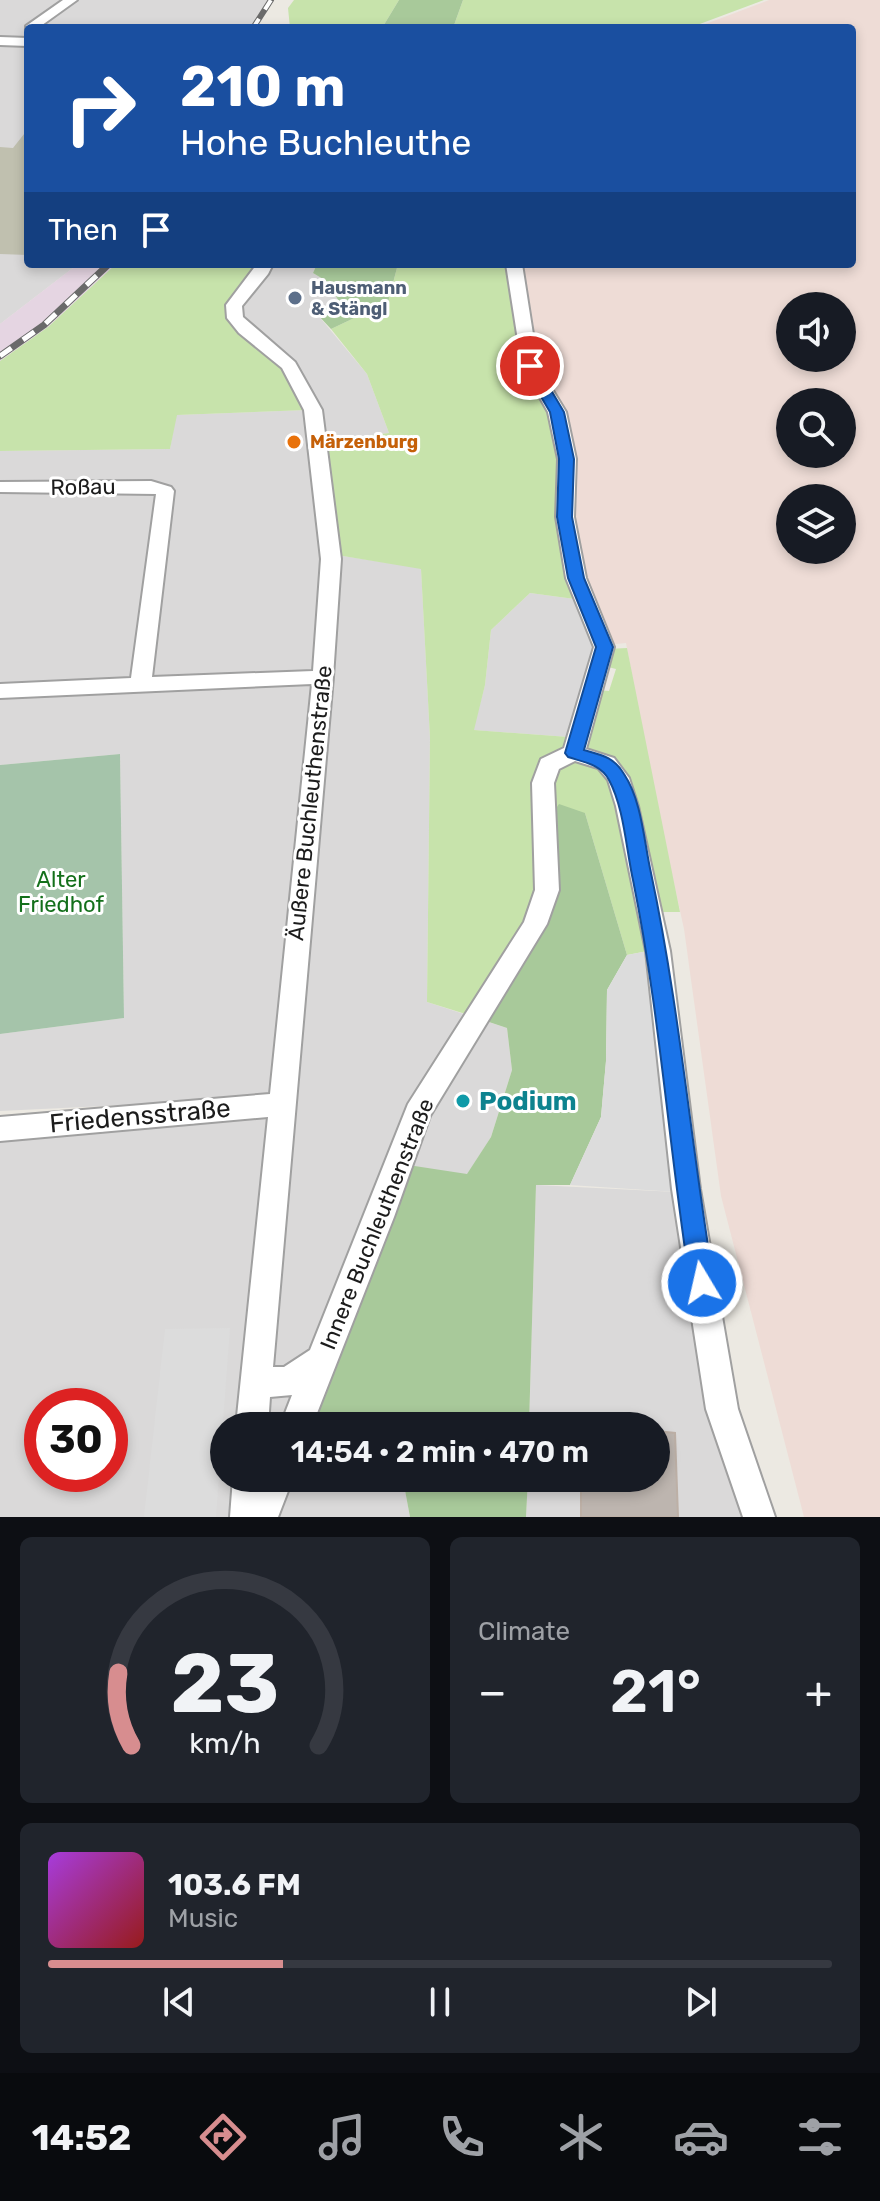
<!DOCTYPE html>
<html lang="en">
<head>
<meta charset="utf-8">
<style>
  body { margin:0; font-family:Rubik,sans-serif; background:#20242c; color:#f1f3f6; height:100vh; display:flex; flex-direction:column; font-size:30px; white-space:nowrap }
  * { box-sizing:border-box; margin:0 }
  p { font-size:26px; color:#9ea1a6 }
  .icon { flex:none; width:44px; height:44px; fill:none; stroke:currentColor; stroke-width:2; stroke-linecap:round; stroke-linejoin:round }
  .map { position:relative; height:1517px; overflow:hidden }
  .side { display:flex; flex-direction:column; gap:20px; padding:20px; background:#0d0f14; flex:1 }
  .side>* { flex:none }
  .top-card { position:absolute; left:24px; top:24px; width:832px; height:244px; border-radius:8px; box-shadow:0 4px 12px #0003; background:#1a4fa0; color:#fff; overflow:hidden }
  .controls { position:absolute; left:776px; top:292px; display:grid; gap:16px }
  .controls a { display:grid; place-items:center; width:80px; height:80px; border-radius:50%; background:#171b24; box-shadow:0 4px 12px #0003; font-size:40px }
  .speed { position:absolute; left:24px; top:1388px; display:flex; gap:16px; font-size:40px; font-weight:700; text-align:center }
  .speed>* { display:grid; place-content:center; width:104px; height:104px; border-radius:50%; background:#171b24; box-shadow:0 4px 12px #0003; line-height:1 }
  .speed .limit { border:12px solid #d22; background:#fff; color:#111 }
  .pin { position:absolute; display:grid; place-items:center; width:68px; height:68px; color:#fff; margin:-34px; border:4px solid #fff; border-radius:50%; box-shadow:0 2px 8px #0007 }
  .me { position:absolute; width:88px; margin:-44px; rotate:351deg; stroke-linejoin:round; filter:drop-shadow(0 0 6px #0008) }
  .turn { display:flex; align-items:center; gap:28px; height:168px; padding:0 24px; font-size:36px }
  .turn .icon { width:104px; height:104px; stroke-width:2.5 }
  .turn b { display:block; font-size:56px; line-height:68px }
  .then { display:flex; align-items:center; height:76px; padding:0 24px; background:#0003; gap:16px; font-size:30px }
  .big { font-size:60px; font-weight:600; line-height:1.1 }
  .side .tile { flex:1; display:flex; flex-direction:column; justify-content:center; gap:12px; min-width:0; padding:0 28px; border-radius:12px; background:#20242c }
  .side .dial { align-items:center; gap:0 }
  .dial svg { height:208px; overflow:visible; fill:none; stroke:#363941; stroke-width:7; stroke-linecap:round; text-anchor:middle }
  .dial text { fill:#f1f3f6; stroke:none }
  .song { display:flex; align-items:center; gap:24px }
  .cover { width:96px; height:96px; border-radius:12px; background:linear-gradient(135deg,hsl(280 70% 55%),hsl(0 70% 35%)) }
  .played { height:8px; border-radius:4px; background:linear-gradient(90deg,#d78d8f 30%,#363941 30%) }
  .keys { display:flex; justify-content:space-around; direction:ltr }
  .heat { display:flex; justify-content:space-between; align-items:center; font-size:44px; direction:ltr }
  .side .tiles { flex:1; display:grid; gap:20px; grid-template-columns:1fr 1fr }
  .tile:last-child { grid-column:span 2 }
  .trip { position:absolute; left:210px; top:1412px; width:460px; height:80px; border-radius:40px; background:#171b24; box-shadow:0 4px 12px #0003; font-weight:600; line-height:80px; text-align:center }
  .menu { display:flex; height:128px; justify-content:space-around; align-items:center; background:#090b0e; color:#9ea1a6 }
  .menu .icon { width:56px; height:56px }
  .menu .on { color:#d78d8f }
  .menu b { font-size:36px; color:#f1f3f6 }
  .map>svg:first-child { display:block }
  .residential { fill:#dad9d9; fill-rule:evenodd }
  .industrial { fill:#e5d5e2 }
  .military { fill:#eedcd6; fill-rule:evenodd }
  .construction { fill:#c0c0af }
  .grass { fill:#c7e3ab }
  .forest { fill:#a8c99a }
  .cemetery { fill:#a5c4aa }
  .parking { fill:#dcdcdc }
  .building { fill:#bdb5af; stroke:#bdb0a6; stroke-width:2 }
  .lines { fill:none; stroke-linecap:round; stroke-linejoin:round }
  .minor-casing { stroke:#a0a0a0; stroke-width:4 }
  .minor { fill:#fff; fill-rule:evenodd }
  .rail-far1-casing { stroke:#6a6a6a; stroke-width:6 }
  .rail-casing { stroke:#6a6a6a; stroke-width:7 }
  .rail-far1 { stroke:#fff; stroke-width:4; stroke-dasharray:11; stroke-linecap:butt }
  .rail { stroke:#fff; stroke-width:5; stroke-dasharray:14; stroke-linecap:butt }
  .route { fill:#1a73e8; stroke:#114b97; stroke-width:2 }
  .service-dot { fill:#5c6f8a; stroke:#fff; stroke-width:3 }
  .food-dot { fill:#e8710a; stroke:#fff; stroke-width:3 }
  .culture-dot { fill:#0f9aa8; stroke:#fff; stroke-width:3 }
  .labels { text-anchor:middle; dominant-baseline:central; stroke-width:6; stroke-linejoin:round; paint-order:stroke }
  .far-service-label { font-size:18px; font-weight:bold; fill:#4e5e75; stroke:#fff; text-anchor:start }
  .far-food-label { font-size:18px; font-weight:bold; fill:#c56008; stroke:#fff; text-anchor:start }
  .street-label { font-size:22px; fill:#1c1c1c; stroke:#fff }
  .park-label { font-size:22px; fill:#14701b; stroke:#fff }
  .near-culture-label { font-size:26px; font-weight:bold; fill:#0d838f; stroke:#fff; text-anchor:start }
  .near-street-label { font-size:26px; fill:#1c1c1c; stroke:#fff }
</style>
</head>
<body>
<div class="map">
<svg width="880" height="1517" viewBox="0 0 880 1517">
  <rect width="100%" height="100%" fill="#ece9e2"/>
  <path class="residential" d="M0 0H268L250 28H28V264H78L0 324Z
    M267 264H317L313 273 328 282 338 300 317 314 367 374 389 433 323 441 317 409 247 330 237 305Z
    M307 410 326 559 317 674 0 687V451L170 449 176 415Z
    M337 555 421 568 430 738 427 1002 507 1028 512 1070 491 1137 307 1426H224V1478H388L404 1485 410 1517H0V1121L271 1109ZM42 1406H110V1474H42Z
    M530 593 582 600 601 647 569 737 473 730 485 685 491 630Z
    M317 681 274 1098 0 1111V1034L124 1018 120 754 0 765V696Z
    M536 1185 676 1192 751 1517H526L528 1478H656V1426H529Z"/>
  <path class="industrial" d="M78 264H116L48 327 0 361V324Z"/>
  <path class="military" d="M769 0H880V1517H804L721 1196 684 929 654 792 626 643 606 645 579 578 532 365 516 264H852V28H695ZM790 306H842V358H790ZM790 402H842V454H790ZM790 498H842V550H790Z"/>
  <path class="construction" d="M28 129V255L0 254V147L13 148Z"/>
  <path class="grass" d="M294 0H399L382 28H290L288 8Z
    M463 0H764L689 28H453Z
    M116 264H262L232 318 286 365 307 410 177 415 170 449 0 451V361L48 327Z
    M398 264H510L527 366 553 411 582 600 530 593 491 630 485 685 474 730 569 737 568 749 542 760 541 863 531 921 472 1016 427 1002 430 738 421 569 337 555 323 441 389 433 367 374 331 329 388 302Z
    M627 648 680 912H656L635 806 581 749 597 690 609 691 616 669 604 666 607 649Z
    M574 759 601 766 612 780 648 951 627 955 585 813 551 816C549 785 542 773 574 759Z"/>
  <path class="forest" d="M399 0H463L453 28H382Z
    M317 264H398L388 302 331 329 317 314 338 300 328 282 313 273Z
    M559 804 585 813 627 955 607 990 606 1061 601 1117 570 1185H536L529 1426H307L408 1165 467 1174 491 1137 512 1070 507 1028 483 1020 540 926 551 816Z
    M388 1478H528L526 1517H410L404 1485Z"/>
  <path class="cemetery" d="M120 754 124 1018 0 1034V765Z"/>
  <path class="parking" d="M648 951 676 1192 570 1185 601 1117 606 1061 607 990 627 955Z
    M230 1328 216 1517H144L165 1329Z"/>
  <path class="building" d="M656 1431 675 1433 678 1517H581V1478H656Z"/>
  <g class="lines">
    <g class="minor-casing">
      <path id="minor" d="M63 0H77L38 28 26 30V26Z
        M0 37 28 38V46L0 45Z
        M257 264H273L268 274 242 306 243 317 295 362 322 410 341 559 333 677 273 1367H284L310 1350 408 1104 524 922 535 890 532 783 541 759 564 748 594 647 566 578 556 517 558 459 548 412 522 366 506 264H522L538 366 566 412 576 459 574 517 586 578 614 647 586 749 614 758 629 778 638 806 670 951 700 1189 738 1409 775 1517H743L706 1409 672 1189 646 951 616 806 608 780 598 768 575 761 559 769 554 783 559 890 547 924 430 1116 394 1217 312 1426H280L292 1395 270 1397 268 1426H236L268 1117 0 1141V1117L270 1094 312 684 0 698V684L131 678 156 494 0 492V482L151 481 171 487 174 491 152 677 313 671 321 559 304 410 282 368 239 333 227 318 226 305Z
        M233 1478H293L278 1517H230Z"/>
    </g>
    <use href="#minor" class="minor"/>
    <g class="rail-far1-casing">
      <path id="rail-far1" d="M253 28 271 0"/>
    </g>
    <g class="rail-casing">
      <path id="rail" d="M0 356 44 325 109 264"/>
    </g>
    <use href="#rail-far1" class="rail-far1"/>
    <use href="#rail" class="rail"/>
  </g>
  <path class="route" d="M525 363H535L564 412 574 459 572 517 584 578 613 647 584 750C602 755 614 757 624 774 642 801 644 842 651 873 680 1009 691 1147 714 1283L710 1291 702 1295 693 1291 690 1283C669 1149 660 1013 633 880 626 848 624 808 609 780 601 764 583 762 568 757L565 753 596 647 568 578 557 517 559 459 550 412 523 366Z"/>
  <circle class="service-dot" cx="295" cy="298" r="8"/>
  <circle class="food-dot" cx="294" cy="442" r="8"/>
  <circle class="culture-dot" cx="463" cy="1101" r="8"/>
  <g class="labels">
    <g class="far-service-label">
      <text x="311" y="288">Hausmann<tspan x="311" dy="21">&amp; Stängl</tspan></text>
    </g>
    <g class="far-food-label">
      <text x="310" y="442">Märzenburg</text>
    </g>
    <g class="street-label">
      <text transform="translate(83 487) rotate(-1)">Roßau</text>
      <text transform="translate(310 803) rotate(-84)">Äußere Buchleuthenstraße</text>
      <text transform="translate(377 1224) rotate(-68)">Innere Buchleuthenstraße</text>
    </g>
    <g class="park-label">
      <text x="61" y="879">Alter<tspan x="61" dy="25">Friedhof</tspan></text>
    </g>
    <g class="near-culture-label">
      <text x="479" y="1101">Podium</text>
    </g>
    <g class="near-street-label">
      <text transform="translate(140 1116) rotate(-5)">Friedensstraße</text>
    </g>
  </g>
</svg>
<div class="controls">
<a><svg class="icon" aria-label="sound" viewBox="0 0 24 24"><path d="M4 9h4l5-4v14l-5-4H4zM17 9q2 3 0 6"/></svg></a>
<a><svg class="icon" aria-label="search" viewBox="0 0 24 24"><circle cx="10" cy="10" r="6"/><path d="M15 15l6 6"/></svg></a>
<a><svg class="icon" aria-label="layers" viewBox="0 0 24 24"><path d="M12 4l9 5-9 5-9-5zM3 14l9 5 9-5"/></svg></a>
</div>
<div class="speed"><div class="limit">30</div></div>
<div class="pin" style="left:530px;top:366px;background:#d93025"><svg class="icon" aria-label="arrive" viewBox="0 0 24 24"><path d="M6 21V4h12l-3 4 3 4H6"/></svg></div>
<svg class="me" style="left:702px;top:1283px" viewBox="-20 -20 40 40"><circle r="17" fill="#1a73e8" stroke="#fff" stroke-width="3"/><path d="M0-11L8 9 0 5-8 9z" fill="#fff"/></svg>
<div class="trip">14:54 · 2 min · 470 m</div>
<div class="top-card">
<div class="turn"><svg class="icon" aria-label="right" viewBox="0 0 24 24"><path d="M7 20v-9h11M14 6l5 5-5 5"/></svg><div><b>210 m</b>Hohe Buchleuthe</div></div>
<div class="then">Then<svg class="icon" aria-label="arrive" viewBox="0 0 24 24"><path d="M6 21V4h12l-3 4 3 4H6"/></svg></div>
</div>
</div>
<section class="side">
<div class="tiles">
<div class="tile dial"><svg viewBox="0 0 100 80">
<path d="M14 69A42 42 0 1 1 86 69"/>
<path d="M14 69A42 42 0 0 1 9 41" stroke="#d78d8f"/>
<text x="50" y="56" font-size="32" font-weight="700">23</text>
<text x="50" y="72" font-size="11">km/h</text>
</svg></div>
<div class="tile"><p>Climate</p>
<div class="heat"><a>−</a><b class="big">21°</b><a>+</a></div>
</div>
<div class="tile">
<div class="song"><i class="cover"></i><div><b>103.6 FM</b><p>Music</p></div></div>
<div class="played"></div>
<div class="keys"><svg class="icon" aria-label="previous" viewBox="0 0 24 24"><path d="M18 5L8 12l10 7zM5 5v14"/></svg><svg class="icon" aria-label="pause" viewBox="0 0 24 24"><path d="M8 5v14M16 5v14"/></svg><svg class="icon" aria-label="next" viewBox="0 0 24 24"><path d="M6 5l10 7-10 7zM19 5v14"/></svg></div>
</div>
</div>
</section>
<nav class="menu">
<b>14:52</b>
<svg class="icon on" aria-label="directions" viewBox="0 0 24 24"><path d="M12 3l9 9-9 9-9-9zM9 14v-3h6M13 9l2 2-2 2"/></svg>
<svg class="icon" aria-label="music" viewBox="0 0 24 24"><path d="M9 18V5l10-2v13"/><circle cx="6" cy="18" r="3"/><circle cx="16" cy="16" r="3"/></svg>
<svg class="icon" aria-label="phone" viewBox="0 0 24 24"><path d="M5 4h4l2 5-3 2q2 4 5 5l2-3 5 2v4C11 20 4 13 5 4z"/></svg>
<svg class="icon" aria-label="climate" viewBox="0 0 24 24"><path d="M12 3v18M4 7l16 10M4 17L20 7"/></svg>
<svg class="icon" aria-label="car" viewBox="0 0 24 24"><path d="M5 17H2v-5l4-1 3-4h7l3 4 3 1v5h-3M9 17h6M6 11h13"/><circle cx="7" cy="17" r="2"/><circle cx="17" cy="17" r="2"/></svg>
<svg class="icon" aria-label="filters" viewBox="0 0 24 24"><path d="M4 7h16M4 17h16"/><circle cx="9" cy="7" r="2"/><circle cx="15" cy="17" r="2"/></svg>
</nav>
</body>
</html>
